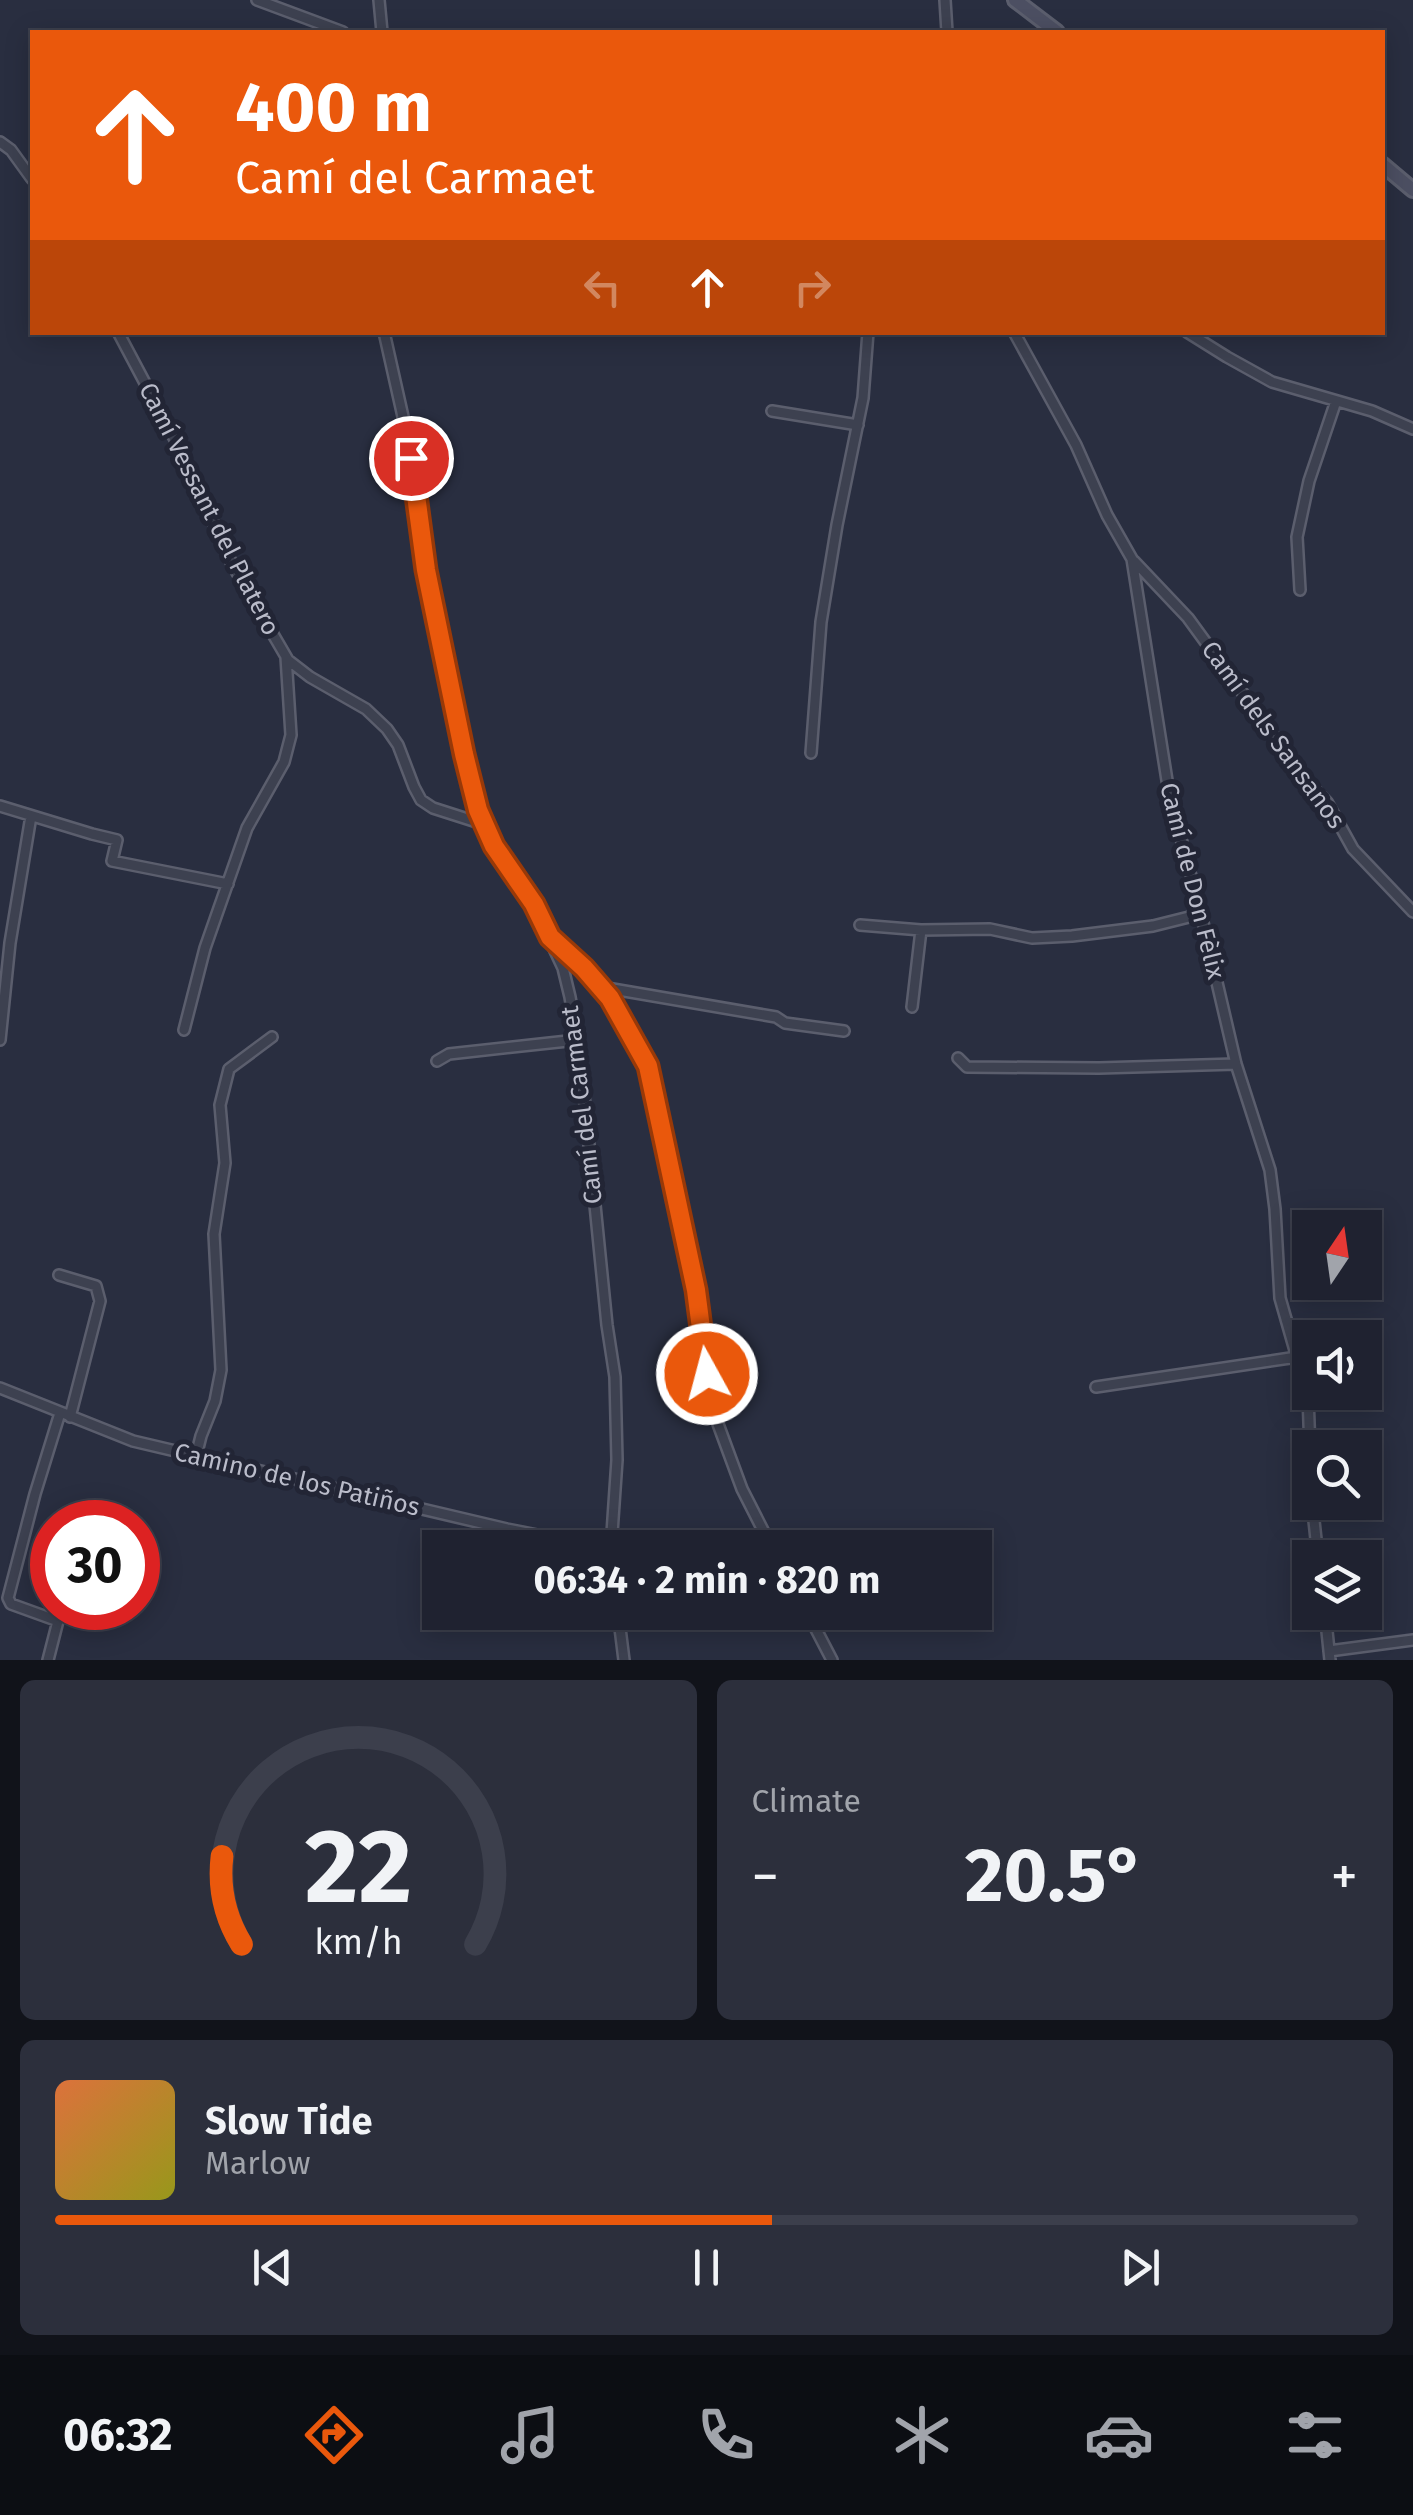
<!DOCTYPE html>
<html lang="en">
<head>
<meta charset="utf-8">
<style>
  body { margin:0; font-family:"Fira Sans",sans-serif; background:#2c2f3c; color:#f1f3f6; height:100vh; display:flex; flex-direction:column; font-size:38px; white-space:nowrap }
  * { box-sizing:border-box; margin:0 }
  p { font-size:32px; color:#a1a4ab }
  .icon { flex:none; width:55px; height:55px; fill:none; stroke:currentColor; stroke-width:2; stroke-linecap:round; stroke-linejoin:round }
  .map { position:relative; height:1660px; overflow:hidden }
  .sheet { display:flex; flex-direction:column; gap:20px; padding:20px; background:#11131a; flex:1 }
  .sheet>* { flex:none }
  .hud { position:absolute; left:30px; top:30px; width:1355px; height:305px; border-radius:0px; box-shadow:0 5px 25px #0003,0 0 0 2px #3c3f4c; background:#ea580c; color:#fff; overflow:hidden }
  .needle { width:65px; rotate:13deg }
  .fabs { position:absolute; left:1292px; top:1210px; display:grid; gap:20px }
  .fabs a { display:grid; place-items:center; width:90px; height:90px; border-radius:0px; background:#1f2230; box-shadow:0 5px 25px #0003,0 0 0 2px #3c3f4c; font-size:50px }
  .speed { position:absolute; left:30px; top:1500px; display:flex; gap:20px; font-size:50px; font-weight:700; text-align:center }
  .speed>* { display:grid; place-content:center; width:130px; height:130px; border-radius:50%; background:#1f2230; box-shadow:0 5px 25px #0003,0 0 0 2px #3c3f4c; line-height:1 }
  .speed .limit { border:15px solid #d22; background:#fff; color:#111 }
  .pin { position:absolute; display:grid; place-items:center; width:85px; height:85px; color:#fff; margin:-42px; border:5px solid #fff; border-radius:50%; box-shadow:0 2px 10px #0007 }
  .me { position:absolute; width:110px; margin:-55px; rotate:353deg; stroke-linejoin:round; filter:drop-shadow(0 0 8px #0008) }
  .turn { display:flex; align-items:center; gap:35px; height:210px; padding:0 40px; font-size:45px }
  .turn .icon { width:130px; height:130px; stroke-width:2.5 }
  .turn b { display:block; font-size:70px; line-height:85px }
  .lanes { display:flex; align-items:center; height:95px; padding:0 40px; background:#0003; justify-content:center; gap:50px; direction:ltr }
  .lanes .off { opacity:.35 }
  .big { font-size:75px; font-weight:700; line-height:1.1 }
  .sheet .tile { flex:1; display:flex; flex-direction:column; justify-content:center; gap:15px; min-width:0; padding:0 35px; border-radius:15px; background:#2c2f3c }
  .sheet .dial { align-items:center; gap:0 }
  .dial svg { height:260px; overflow:visible; fill:none; stroke:#3c3f4c; stroke-width:7; stroke-linecap:round; text-anchor:middle }
  .dial text { fill:#f1f3f6; stroke:none }
  .song { display:flex; align-items:center; gap:30px }
  .cover { width:120px; height:120px; border-radius:15px; background:linear-gradient(135deg,hsl(20 70% 55%),hsl(60 70% 35%)) }
  .played { height:10px; border-radius:5px; background:linear-gradient(90deg,#ea580c 55%,#3c3f4c 55%) }
  .keys { display:flex; justify-content:space-around; direction:ltr }
  .heat { display:flex; justify-content:space-between; align-items:center; font-size:55px; direction:ltr }
  .sheet .tiles { flex:1; display:grid; gap:20px; grid-template-columns:1fr 1fr }
  .tile:last-child { grid-column:span 2 }
  .trip { position:absolute; left:422px; top:1530px; width:570px; height:100px; border-radius:0px; background:#1f2230; box-shadow:0 5px 25px #0003,0 0 0 2px #3c3f4c; font-weight:700; line-height:100px; text-align:center }
  .menu { display:flex; height:160px; justify-content:space-around; align-items:center; background:#0c0e13; color:#a1a4ab }
  .menu .icon { width:70px; height:70px }
  .menu .current { color:#ea580c }
  .menu b { font-size:45px; color:#f1f3f6 }
  .map>svg:first-child { display:block }
  .lines { fill:none; stroke-linecap:round; stroke-linejoin:round }
  .minor-casing { stroke:#5b5e6d; stroke-width:14 }
  .secondary-casing { stroke:#5b5e6d; stroke-width:18 }
  .minor { stroke:#3d4150; stroke-width:9 }
  .secondary { stroke:#4c4f62; stroke-width:12 }
  .route-casing { stroke:#983908; stroke-width:25 }
  .route { stroke:#ea580c; stroke-width:18 }
  .labels { text-anchor:middle; dominant-baseline:central; stroke-width:10; stroke-linejoin:round; paint-order:stroke }
  .street-label { font-size:25px; fill:#babcca; stroke:#222535 }
</style>
</head>
<body>
<div class="map">
<svg width="1413" height="1660" viewBox="0 0 1413 1660">
  <rect width="100%" height="100%" fill="#292e40"/>
  <g class="lines">
    <g class="minor-casing">
      <path id="minor" d="M257 0 343 32
        M379 0 382 32
        M945 0 947 32
        M0 142 11 150 32 179
        M118 332 181 451 232 564 288 660 310 677 366 709 387 729 398 745 414 787 421 800 433 808 483 824
        M384 332 408 439 425 570 464 753 478 810 494 846 533 904 563 968 570 997 580 1055 607 1325 615 1377 617 1460 611 1548
        M1014 332 1076 445 1107 515 1132 559 1169 793 1201 914 1236 1064 1270 1170 1275 1209 1280 1298 1308 1396 1310 1450
        M1187 332 1227 357 1272 382 1372 411 1413 429
        M772 411 858 425
        M1134 561 1188 618 1307 781 1327 802 1353 849 1413 912
        M1300 590 1297 537 1309 481 1336 401
        M811 753 821 622 837 525 863 398 868 332
        M0 806 92 834 117 840 112 861 228 884
        M860 925 921 930 990 929 1032 938 1072 936 1153 926 1201 914
        M551 939 584 968 610 998 648 1066 695 1290 707 1374 718 1424 742 1489 772 1548
        M601 987 776 1017 785 1023 844 1031
        M912 1007 921 930
        M184 1030 205 948 247 828 284 762 291 735 286 657
        M0 1040 10 943 31 816
        M958 1058 967 1067 1099 1068 1236 1064
        M437 1061 449 1054 577 1040
        M59 1275 96 1286 100 1301 70 1417
        M1096 1387 1297 1357
        M0 1388 133 1441 507 1529 602 1548
        M196 1456 201 1436 215 1401 221 1370 214 1234 225 1163 220 1105 229 1069 272 1037
        M1312 1502 1318 1558
        M618 1612 624 1660
        M807 1612 832 1660
        M1325 1612 1330 1660
        M1329 1651 1413 1640
        M48 1660 58 1621 11 1604 8 1598 35 1494 60 1413"/>
    </g>
    <g class="secondary-casing">
      <path id="secondary" d="M1015 0 1057 32
        M1382 164 1413 190"/>
    </g>
    <use href="#minor" class="minor"/>
    <use href="#secondary" class="secondary"/>
  </g>
  <g class="lines">
    <g class="route-casing">
      <path id="route" d="M411 458 426 570 464 754 478 810 494 846 534 904 550 937 584 968 610 998 648 1066 696 1290 707 1374"/>
    </g>
    <use href="#route" class="route"/>
  </g>
  <g class="labels">
    <g class="street-label">
      <text transform="translate(209 509) rotate(63)">Camí Vessant del Platero</text>
      <text transform="translate(1273 735) rotate(54)">Camí dels Sansanos</text>
      <text transform="translate(1192 881) rotate(76)">Camí de Don Fèlix</text>
      <text transform="translate(582 1105) rotate(-97)">Camí del Carmaet</text>
      <text transform="translate(297 1480) rotate(13)">Camino de los Patiños</text>
    </g>
  </g>
</svg>
<div class="fabs">
<a><svg class="needle" viewBox="-14 -14 28 28"><path d="M0-13l5 13h-10z" fill="#e53935"/><path d="M0 13l5-13h-10z" fill="#a1a4ab"/></svg></a>
<a><svg class="icon" aria-label="sound" viewBox="0 0 24 24"><path d="M4 9h4l5-4v14l-5-4H4zM17 9q2 3 0 6"/></svg></a>
<a><svg class="icon" aria-label="search" viewBox="0 0 24 24"><circle cx="10" cy="10" r="6"/><path d="M15 15l6 6"/></svg></a>
<a><svg class="icon" aria-label="layers" viewBox="0 0 24 24"><path d="M12 4l9 5-9 5-9-5zM3 14l9 5 9-5"/></svg></a>
</div>
<div class="speed"><div class="limit">30</div></div>
<div class="pin" style="left:411px;top:458px;background:#d93025"><svg class="icon" aria-label="arrive" viewBox="0 0 24 24"><path d="M6 21V4h12l-3 4 3 4H6"/></svg></div>
<svg class="me" style="left:707px;top:1374px" viewBox="-20 -20 40 40"><circle r="17" fill="#ea580c" stroke="#fff" stroke-width="3"/><path d="M0-11L8 9 0 5-8 9z" fill="#fff"/></svg>
<div class="trip">06:34 · 2 min · 820 m</div>
<div class="hud">
<div class="turn"><svg class="icon" aria-label="ahead" viewBox="0 0 24 24"><path d="M12 20V5M6 11l6-6 6 6"/></svg><div><b>400 m</b>Camí del Carmaet</div></div>
<div class="lanes"><svg class="icon off" aria-label="left" viewBox="0 0 24 24"><path d="M17 20v-9H6M10 6l-5 5 5 5"/></svg><svg class="icon" aria-label="ahead" viewBox="0 0 24 24"><path d="M12 20V5M6 11l6-6 6 6"/></svg><svg class="icon off" aria-label="right" viewBox="0 0 24 24"><path d="M7 20v-9h11M14 6l5 5-5 5"/></svg></div>
</div>
</div>
<section class="sheet">
<div class="tiles">
<div class="tile dial"><svg viewBox="0 0 100 80">
<path d="M14 69A42 42 0 1 1 86 69"/>
<path d="M14 69A42 42 0 0 1 8 42" stroke="#ea580c"/>
<text x="50" y="56" font-size="32" font-weight="700">22</text>
<text x="50" y="72" font-size="11">km/h</text>
</svg></div>
<div class="tile"><p>Climate</p>
<div class="heat"><a>−</a><b class="big">20.5°</b><a>+</a></div>
</div>
<div class="tile">
<div class="song"><i class="cover"></i><div><b>Slow Tide</b><p>Marlow</p></div></div>
<div class="played"></div>
<div class="keys"><svg class="icon" aria-label="previous" viewBox="0 0 24 24"><path d="M18 5L8 12l10 7zM5 5v14"/></svg><svg class="icon" aria-label="pause" viewBox="0 0 24 24"><path d="M8 5v14M16 5v14"/></svg><svg class="icon" aria-label="next" viewBox="0 0 24 24"><path d="M6 5l10 7-10 7zM19 5v14"/></svg></div>
</div>
</div>
</section>
<nav class="menu">
<b>06:32</b>
<svg class="icon current" aria-label="directions" viewBox="0 0 24 24"><path d="M12 3l9 9-9 9-9-9zM9 14v-3h6M13 9l2 2-2 2"/></svg>
<svg class="icon" aria-label="music" viewBox="0 0 24 24"><path d="M9 18V5l10-2v13"/><circle cx="6" cy="18" r="3"/><circle cx="16" cy="16" r="3"/></svg>
<svg class="icon" aria-label="phone" viewBox="0 0 24 24"><path d="M5 4h4l2 5-3 2q2 4 5 5l2-3 5 2v4C11 20 4 13 5 4z"/></svg>
<svg class="icon" aria-label="climate" viewBox="0 0 24 24"><path d="M12 3v18M4 7l16 10M4 17L20 7"/></svg>
<svg class="icon" aria-label="car" viewBox="0 0 24 24"><path d="M5 17H2v-5l4-1 3-4h7l3 4 3 1v5h-3M9 17h6M6 11h13"/><circle cx="7" cy="17" r="2"/><circle cx="17" cy="17" r="2"/></svg>
<svg class="icon" aria-label="filters" viewBox="0 0 24 24"><path d="M4 7h16M4 17h16"/><circle cx="9" cy="7" r="2"/><circle cx="15" cy="17" r="2"/></svg>
</nav>
</body>
</html>
